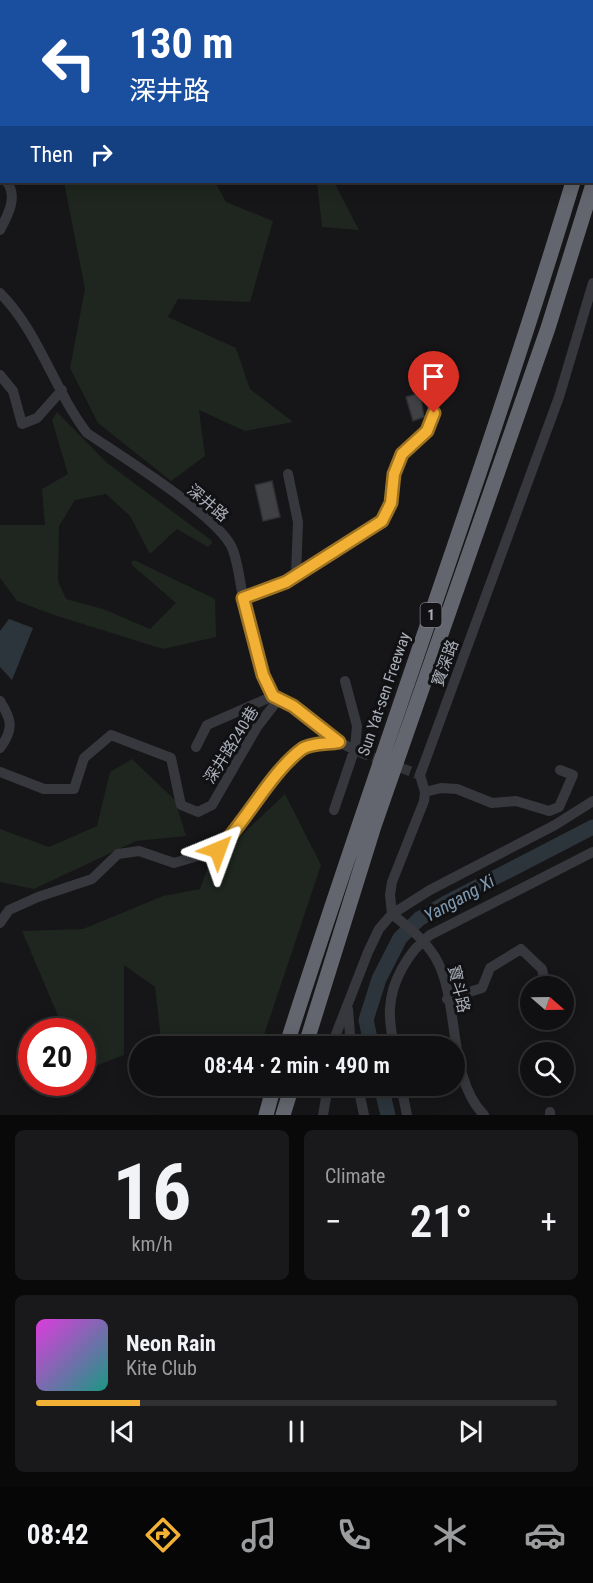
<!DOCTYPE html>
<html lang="en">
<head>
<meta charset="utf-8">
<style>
  body { margin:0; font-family:"Roboto Condensed","Noto Sans TC",sans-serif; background:#19191b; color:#f1f3f6; height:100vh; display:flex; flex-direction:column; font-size:22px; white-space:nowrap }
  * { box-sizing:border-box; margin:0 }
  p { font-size:20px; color:#9c9d9f }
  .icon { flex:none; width:33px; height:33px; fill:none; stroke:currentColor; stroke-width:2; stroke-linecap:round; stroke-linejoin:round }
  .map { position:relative; height:1115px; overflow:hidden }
  .drawer { display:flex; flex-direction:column; gap:15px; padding:15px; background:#09090a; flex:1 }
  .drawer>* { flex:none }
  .banner { position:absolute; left:0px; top:0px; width:594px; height:183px; box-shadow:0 3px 15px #0003,0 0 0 2px #303032; background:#1a4fa0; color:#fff; overflow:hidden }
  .needle { width:39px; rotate:110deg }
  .buttons { position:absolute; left:520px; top:976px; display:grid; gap:12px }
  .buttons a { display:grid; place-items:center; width:54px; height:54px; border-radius:50%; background:#101012; box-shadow:0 3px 15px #0003,0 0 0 2px #303032; font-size:30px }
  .speed { position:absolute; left:18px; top:1018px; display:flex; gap:12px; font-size:30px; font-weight:700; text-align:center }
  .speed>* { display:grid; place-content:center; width:78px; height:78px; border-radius:50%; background:#101012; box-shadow:0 3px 15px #0003,0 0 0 2px #303032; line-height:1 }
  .speed .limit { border:9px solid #d22; background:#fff; color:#111 }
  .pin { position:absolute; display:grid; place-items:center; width:51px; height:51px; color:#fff; margin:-62px -26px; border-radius:50% 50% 50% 0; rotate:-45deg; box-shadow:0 0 6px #0007 }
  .pin .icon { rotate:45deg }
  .me { position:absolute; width:66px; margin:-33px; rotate:44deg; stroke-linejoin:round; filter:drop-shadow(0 0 4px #0008) }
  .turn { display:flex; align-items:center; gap:21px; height:126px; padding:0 30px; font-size:27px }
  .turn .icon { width:78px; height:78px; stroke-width:2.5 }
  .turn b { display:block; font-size:42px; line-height:51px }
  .then { display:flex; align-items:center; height:57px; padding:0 30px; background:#0003; gap:12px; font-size:22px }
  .big { font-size:45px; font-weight:600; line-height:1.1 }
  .drawer .widget { flex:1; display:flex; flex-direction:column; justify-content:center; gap:9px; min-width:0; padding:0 21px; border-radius:9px; background:#19191b }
  .drawer .dial { align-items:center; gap:0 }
  .dial b { font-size:78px; line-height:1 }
  .song { display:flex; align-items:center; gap:18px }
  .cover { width:72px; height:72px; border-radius:9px; background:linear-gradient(135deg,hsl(300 70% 55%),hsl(170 70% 35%)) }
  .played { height:6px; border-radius:3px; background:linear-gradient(90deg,#f2b134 20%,#303032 20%) }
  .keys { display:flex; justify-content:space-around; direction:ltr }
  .heat { display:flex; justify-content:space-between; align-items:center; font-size:33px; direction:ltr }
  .drawer .tiles { flex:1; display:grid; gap:15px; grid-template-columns:1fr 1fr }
  .widget:last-child { grid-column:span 2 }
  .trip { position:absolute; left:129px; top:1036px; width:336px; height:60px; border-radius:30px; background:#101012; box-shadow:0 3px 15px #0003,0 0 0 2px #303032; font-weight:600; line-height:60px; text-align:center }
  .tabs { display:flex; height:96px; justify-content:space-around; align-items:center; background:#060607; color:#9c9d9f }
  .tabs .icon { width:42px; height:42px }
  .tabs .current { color:#f2b134 }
  .tabs b { font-size:27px; color:#f1f3f6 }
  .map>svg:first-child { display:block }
  .green { fill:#1e261f }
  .water { fill:#2c353c }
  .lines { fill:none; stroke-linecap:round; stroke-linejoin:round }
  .river { stroke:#2c353c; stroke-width:15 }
  .building { fill:#404145; stroke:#303034; stroke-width:1.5 }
  .minor-tunnel { stroke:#333438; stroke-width:10; stroke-dasharray:10 5; stroke-linecap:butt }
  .minor { stroke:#37383d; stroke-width:10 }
  .highway { stroke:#63666e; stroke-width:15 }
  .route-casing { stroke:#9d7322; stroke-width:15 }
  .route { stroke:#f2b134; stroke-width:10 }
  .labels { text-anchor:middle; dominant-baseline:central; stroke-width:6; stroke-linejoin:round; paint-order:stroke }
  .shield { fill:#111113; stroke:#7b7e86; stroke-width:1.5 }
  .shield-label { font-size:15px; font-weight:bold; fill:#a8adb8 }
  .street-label { font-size:16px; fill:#a8adb8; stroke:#111113 }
  .water-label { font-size:18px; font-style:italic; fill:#7f9bb3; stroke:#111113 }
</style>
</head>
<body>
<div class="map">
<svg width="593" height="1115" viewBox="0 0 593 1115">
  <rect width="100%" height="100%" fill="#161618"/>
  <path class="green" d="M57 0H462L56 1Z
    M64 182H215L226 202 273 221 250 302 178 299 168 317 236 348 250 389 293 422 245 431 199 410 205 456 171 481 98 423 70 368 85 289Z
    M317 182H334L359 230 322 227Z
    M57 412 107 463 211 540 212 543 208 547 177 529 150 554 130 516 106 494 75 500 59 526 58 581 66 599 103 609 150 629 176 603 132 565 131 562 134 560 215 599 216 637 163 649 54 615 17 601 0 578V525H45L42 489 68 474 52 420Z
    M132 759 175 800 186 836 136 841 34 889 0 882V829L49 847 97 826 110 772Z
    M285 794 321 865 260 1047H162L155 987 124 965V1055L83 1071 82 1032H65L22 931 83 929 163 896 200 889 208 867Z"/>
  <path class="water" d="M9 619 33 628 12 680 0 667V631Z"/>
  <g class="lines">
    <path class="river" d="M372 1047 366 1020 379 979 400 938 419 919 446 903 593 827
      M381 1086 388 1115"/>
  </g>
  <path class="building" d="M420 393 424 417 413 421 406 397Z
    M272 481 280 517 263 521 255 485Z"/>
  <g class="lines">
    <path class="minor-tunnel" d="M359 752 420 775"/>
    <path class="minor" d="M0 73H2
      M0 172 2 174
      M0 230C8 215 18 197 7 182
      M0 293C39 332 54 390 87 433 119 455 221 517 233 550 240 570 241 593 246 613 253 641 261 670 273 696L293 706 339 742 359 752
      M0 375 13 391 22 424 37 418 62 390
      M288 474 298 522 296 575
      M243 598C257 593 272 589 286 582 306 572 378 530 387 513 396 494 391 474 402 456 416 431 436 434 432 399
      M0 701C12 720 14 729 0 748
      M196 747 207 725 273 696
      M0 772 44 789H74L84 758 111 735 171 758 181 805 198 812 212 805 257 727 278 700
      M425 792 441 788 457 789 492 803 516 801 549 811 559 807 573 775 560 770
      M334 810 355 748 357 726 345 681
      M392 914 390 895 392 882 424 801 425 792 420 775 559 397 593 283
      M392 914C408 927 424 939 435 957 461 1000 446 1076 484 1115
      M0 923 9 910 38 897 92 879 118 854 139 851 174 863 218 850 237 831 283 767 304 748 339 742
      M447 999 482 988 490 968 521 949 542 969 546 987
      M348 1009 351 1047
      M331 1047 368 952 379 929 392 914 430 890 555 825 593 801
      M394 1047C392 1035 389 1021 390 1009 391 981 409 951 430 935L593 852
      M358 1086 364 1115
      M401 1086 407 1115
      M550 1112V1115
      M323 1115 328 1086"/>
    <path class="highway" d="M592 112 593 110
      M286 1047C378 757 485 472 573 182
      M305 1047 374 826 548 328 593 184
      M266 1115 274 1086
      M283 1115 292 1086"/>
  </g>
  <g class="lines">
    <g class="route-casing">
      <path id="route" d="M218 850C247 820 271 772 302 749 311 743 328 744 339 742L293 706 273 696 263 675 243 598 286 582 382 521 391 503 394 474 402 454 427 431 434 413"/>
    </g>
    <use href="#route" class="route"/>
  </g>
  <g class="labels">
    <rect class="shield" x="420.5" y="603" width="21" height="24" rx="4.5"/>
    <g class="shield-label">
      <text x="431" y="615">1</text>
    </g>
    <g class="street-label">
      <text transform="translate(208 503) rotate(40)">深井路</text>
      <text transform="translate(445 663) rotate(-70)">寶深路</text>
      <text transform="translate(384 694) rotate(-71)">Sun Yat-sen Freeway</text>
      <text transform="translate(231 745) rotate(-58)">深井路240巷</text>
      <text transform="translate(459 989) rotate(77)">寶斗路</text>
    </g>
    <g class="water-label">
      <text transform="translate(459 898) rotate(-29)">Yangang Xi</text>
    </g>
  </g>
</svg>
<div class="buttons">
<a><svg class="needle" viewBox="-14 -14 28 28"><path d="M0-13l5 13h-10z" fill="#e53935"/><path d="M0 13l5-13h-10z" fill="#9c9d9f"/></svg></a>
<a><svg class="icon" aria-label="search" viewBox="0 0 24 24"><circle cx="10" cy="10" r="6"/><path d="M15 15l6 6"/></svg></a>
</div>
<div class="speed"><div class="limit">20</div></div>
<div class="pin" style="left:434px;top:413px;background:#d93025"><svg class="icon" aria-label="arrive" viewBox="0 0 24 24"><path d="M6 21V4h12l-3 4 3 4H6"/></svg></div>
<svg class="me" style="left:218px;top:850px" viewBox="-20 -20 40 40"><path d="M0-17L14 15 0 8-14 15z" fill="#f2b134" stroke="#fff" stroke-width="4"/></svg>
<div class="trip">08:44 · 2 min · 490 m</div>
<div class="banner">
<div class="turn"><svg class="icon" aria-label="left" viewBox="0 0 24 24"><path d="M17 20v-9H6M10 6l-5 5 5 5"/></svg><div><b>130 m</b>深井路</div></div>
<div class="then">Then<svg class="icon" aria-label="right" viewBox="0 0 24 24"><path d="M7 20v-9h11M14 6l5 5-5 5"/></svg></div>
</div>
</div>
<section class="drawer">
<div class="tiles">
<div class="widget dial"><b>16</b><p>km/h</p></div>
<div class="widget"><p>Climate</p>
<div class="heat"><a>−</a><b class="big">21°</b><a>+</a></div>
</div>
<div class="widget">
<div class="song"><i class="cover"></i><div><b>Neon Rain</b><p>Kite Club</p></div></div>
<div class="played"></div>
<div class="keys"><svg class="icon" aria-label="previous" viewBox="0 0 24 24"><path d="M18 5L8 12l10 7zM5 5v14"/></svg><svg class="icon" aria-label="pause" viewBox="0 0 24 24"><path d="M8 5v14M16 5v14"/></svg><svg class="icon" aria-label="next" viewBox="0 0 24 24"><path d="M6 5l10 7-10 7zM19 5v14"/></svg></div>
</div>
</div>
</section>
<nav class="tabs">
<b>08:42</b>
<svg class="icon current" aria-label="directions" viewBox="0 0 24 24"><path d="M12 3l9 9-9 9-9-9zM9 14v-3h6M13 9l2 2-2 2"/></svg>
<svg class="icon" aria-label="music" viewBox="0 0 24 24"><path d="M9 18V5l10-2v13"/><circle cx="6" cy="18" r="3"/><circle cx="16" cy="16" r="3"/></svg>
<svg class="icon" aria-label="phone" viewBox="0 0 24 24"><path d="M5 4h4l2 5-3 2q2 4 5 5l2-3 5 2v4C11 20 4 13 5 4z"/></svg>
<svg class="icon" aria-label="climate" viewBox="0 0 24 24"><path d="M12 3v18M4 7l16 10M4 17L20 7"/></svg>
<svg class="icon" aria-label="car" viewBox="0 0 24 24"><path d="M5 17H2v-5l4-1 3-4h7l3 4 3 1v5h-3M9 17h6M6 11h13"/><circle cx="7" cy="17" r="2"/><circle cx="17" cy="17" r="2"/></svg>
</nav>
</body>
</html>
